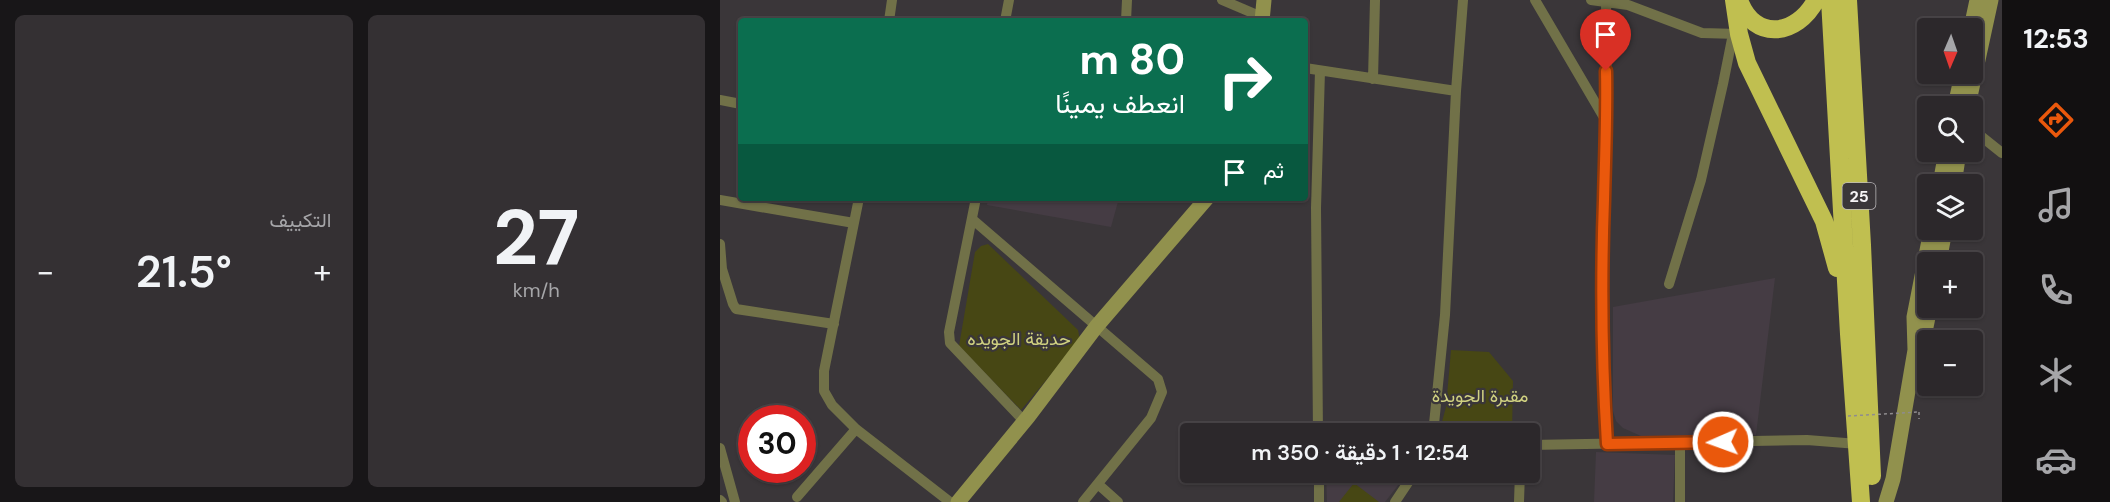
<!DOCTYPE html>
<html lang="ar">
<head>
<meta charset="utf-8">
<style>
  body { margin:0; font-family:"DM Sans",Vazirmatn,sans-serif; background:#343033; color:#f1f3f6; direction:rtl; height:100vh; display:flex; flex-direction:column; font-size:22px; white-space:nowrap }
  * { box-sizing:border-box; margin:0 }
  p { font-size:20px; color:#a6a6a9 }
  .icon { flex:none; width:33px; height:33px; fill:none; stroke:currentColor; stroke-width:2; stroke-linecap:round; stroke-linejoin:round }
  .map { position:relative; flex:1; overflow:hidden; direction:ltr }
  .sheet { display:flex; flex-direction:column; gap:15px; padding:15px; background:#181618; width:720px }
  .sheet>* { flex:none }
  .hud { position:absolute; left:18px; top:18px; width:570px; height:183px; border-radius:6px; box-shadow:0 2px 4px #0004,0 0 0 2px #484447; direction:rtl; background:#0b6e4f; color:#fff; overflow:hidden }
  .needle { width:39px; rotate:182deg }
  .fabs { position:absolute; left:1197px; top:18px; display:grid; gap:12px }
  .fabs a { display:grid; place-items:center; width:66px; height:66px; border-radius:6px; background:#2c282b; box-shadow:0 2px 4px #0004,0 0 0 2px #484447; font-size:30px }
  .speed { position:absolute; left:18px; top:405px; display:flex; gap:12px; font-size:30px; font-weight:700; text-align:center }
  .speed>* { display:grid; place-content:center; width:78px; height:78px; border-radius:50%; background:#2c282b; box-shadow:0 2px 4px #0004,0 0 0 2px #484447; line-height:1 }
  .speed .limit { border:9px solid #d22; background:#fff; color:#111 }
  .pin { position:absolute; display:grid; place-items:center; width:51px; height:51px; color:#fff; margin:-62px -26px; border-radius:50% 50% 50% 0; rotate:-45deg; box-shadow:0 0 6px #0007 }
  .pin .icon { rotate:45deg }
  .me { position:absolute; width:66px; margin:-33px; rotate:268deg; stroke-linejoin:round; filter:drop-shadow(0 0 4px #0008) }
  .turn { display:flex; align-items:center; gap:21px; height:126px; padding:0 24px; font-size:27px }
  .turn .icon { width:78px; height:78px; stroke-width:2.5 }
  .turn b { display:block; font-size:42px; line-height:51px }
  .then { display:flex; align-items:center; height:57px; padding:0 24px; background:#0003; gap:12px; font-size:22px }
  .big { font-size:45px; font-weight:600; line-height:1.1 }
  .sheet .tile { flex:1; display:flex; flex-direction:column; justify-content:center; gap:9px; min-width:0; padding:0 21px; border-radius:9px; background:#343033 }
  .sheet .dial { align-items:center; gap:0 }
  .dial b { font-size:78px; line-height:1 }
  .heat { display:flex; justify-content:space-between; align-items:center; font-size:33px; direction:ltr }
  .sheet .tiles { flex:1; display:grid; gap:15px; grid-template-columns:repeat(2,1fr) }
  .trip { position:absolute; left:460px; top:423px; width:360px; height:60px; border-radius:6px; background:#2c282b; box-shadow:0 2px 4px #0004,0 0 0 2px #484447; font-weight:600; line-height:60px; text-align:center; direction:rtl }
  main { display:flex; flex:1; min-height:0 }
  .tab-bar { display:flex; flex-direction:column; width:108px; justify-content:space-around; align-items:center; background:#121011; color:#a6a6a9 }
  .tab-bar .icon { width:42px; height:42px }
  .tab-bar .current { color:#ea580c }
  .tab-bar b { font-size:27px; color:#f1f3f6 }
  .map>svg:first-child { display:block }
  .built { fill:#453c44 }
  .green { fill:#474714 }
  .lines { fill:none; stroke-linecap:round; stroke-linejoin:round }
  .path { stroke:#8f8c8e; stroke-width:1.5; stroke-dasharray:3 3; stroke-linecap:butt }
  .street { stroke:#717148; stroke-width:10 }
  .secondary { stroke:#91914d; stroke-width:15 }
  .highway { stroke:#c0bf50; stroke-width:18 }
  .path-bridge { stroke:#8f8c8e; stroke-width:1.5; stroke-dasharray:3 3; stroke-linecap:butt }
  .route-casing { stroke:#983908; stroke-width:15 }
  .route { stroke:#ea580c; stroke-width:10 }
  .labels { text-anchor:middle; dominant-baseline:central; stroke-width:4.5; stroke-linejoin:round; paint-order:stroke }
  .shield { fill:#3a3639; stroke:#bdbabd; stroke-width:1.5 }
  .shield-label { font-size:16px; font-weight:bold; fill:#f5f3f5 }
  .park-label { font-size:18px; fill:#d1d281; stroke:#3a3639 }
</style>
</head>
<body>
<main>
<nav class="tab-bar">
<b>12:53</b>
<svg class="icon current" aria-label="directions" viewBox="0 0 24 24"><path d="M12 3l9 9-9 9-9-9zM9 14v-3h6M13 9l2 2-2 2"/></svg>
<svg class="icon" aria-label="music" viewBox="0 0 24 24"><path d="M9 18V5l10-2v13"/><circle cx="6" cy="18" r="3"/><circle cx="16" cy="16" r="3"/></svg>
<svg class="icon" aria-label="phone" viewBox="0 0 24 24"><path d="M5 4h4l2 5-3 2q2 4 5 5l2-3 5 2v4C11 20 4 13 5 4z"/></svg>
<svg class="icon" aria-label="climate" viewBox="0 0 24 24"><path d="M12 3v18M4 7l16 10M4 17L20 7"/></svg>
<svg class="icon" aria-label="car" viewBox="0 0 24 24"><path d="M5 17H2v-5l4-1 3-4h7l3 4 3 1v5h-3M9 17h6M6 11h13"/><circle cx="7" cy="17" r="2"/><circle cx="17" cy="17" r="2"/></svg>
</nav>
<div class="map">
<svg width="1282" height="502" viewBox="0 0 1282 502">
  <rect width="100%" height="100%" fill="#3a3639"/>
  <path class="built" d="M268 198H399L391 227 267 205Z
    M1055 278 1036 435 921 436 903 428 896 421 893 411V307Z
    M660 424V433H605V427Z
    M876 452 955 455 953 502H874Z
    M606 473H662L679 484 665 502H607Z"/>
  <path class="green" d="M268 244 358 330 360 340 301 410 239 346 255 252 261 246Z
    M731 350 769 352 793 381 792 433H719L726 407Z
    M634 483 659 502H619Z"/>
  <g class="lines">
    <path class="path" d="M1199 412V419"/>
    <path class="street" d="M502 0 542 17
      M815 0 886 121
      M871 0 908 5 982 33 1018 34
      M886 0 887 124 884 200 883 291 885 404 887 444
      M169 21 172 0
      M285 21 289 0
      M406 21 407 0
      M585 68 736 91
      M653 79 655 0
      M0 100 21 104
      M1252 129 1282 153
      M139 198 104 371V391L112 405 136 429 230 502
      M256 198 229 332 230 343 304 421
      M0 200 134 223
      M252 219 438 379 442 392 431 418 363 502
      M0 244 2 269 13 304 16 309 114 324
      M949 284 981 180 1003 84 1013 34
      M598 434 596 208 600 71
      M713 434 725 315 736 91 743 0
      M810 445 1087 440 1138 444
      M0 448 15 502
      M599 472V502
      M379 485 398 502
      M77 497 136 429
      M0 500 2 502
      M675 502 695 472
      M799 502 800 472
      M960 502V444"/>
    <path class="secondary" d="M542 21 544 0
      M1251 28 1257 0
      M1235 106 1242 74
      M1248 106 1271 0
      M1220 184 1226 152
      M1234 184 1239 152
      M1219 262 1225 230
      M1195 350 1206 327 1210 308
      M238 502 308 417 376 327 487 198
      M1166 502 1173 479 1195 350 1194 317 1211 230"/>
    <path class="highway" d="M1014 0 1019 34 1027 63 1104 221 1117 268
      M1019 0C1034 42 1077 36 1096 0
      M1110 0 1129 334 1141 502
      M1128 0 1142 245 1152 476"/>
    <path class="path-bridge" d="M1128 416 1199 412"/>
  </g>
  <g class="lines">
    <g class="route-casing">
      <path id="route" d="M886 71C887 114 885 157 884 200 881 281 882 363 887 444L1003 442"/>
    </g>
    <use href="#route" class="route"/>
  </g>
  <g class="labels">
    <rect class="shield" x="1122.5" y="183" width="33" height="26" rx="4.5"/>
    <g class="shield-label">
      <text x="1139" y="196">25</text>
    </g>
    <g class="park-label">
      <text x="299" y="339">حديقة الجويده</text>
      <text x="760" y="396">مقبرة الجويدة</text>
    </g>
  </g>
</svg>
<div class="fabs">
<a><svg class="needle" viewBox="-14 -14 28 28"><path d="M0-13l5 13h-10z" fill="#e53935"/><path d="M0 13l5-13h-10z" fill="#a6a6a9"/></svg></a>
<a><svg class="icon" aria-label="search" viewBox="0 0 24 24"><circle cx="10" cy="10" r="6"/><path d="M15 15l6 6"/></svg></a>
<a><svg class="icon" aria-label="layers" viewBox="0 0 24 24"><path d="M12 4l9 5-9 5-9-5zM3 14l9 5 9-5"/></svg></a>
<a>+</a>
<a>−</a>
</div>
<div class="speed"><div class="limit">30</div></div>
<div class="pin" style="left:886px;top:71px;background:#d93025"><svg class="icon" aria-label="arrive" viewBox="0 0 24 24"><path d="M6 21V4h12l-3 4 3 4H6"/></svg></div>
<svg class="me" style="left:1003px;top:442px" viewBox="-20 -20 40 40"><circle r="17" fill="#ea580c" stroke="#fff" stroke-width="3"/><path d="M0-11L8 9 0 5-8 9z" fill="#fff"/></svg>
<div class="trip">12:54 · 1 دقيقة · 350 m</div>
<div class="hud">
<div class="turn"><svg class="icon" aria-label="right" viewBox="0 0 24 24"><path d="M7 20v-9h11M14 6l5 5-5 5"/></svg><div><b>80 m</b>انعطف يمينًا</div></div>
<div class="then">ثم<svg class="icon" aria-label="arrive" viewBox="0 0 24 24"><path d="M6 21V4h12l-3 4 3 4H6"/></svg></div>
</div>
</div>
<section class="sheet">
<div class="tiles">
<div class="tile dial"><b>27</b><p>km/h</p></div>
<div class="tile"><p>التكييف</p>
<div class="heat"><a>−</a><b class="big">21.5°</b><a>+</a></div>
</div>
</div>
</section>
</main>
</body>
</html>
